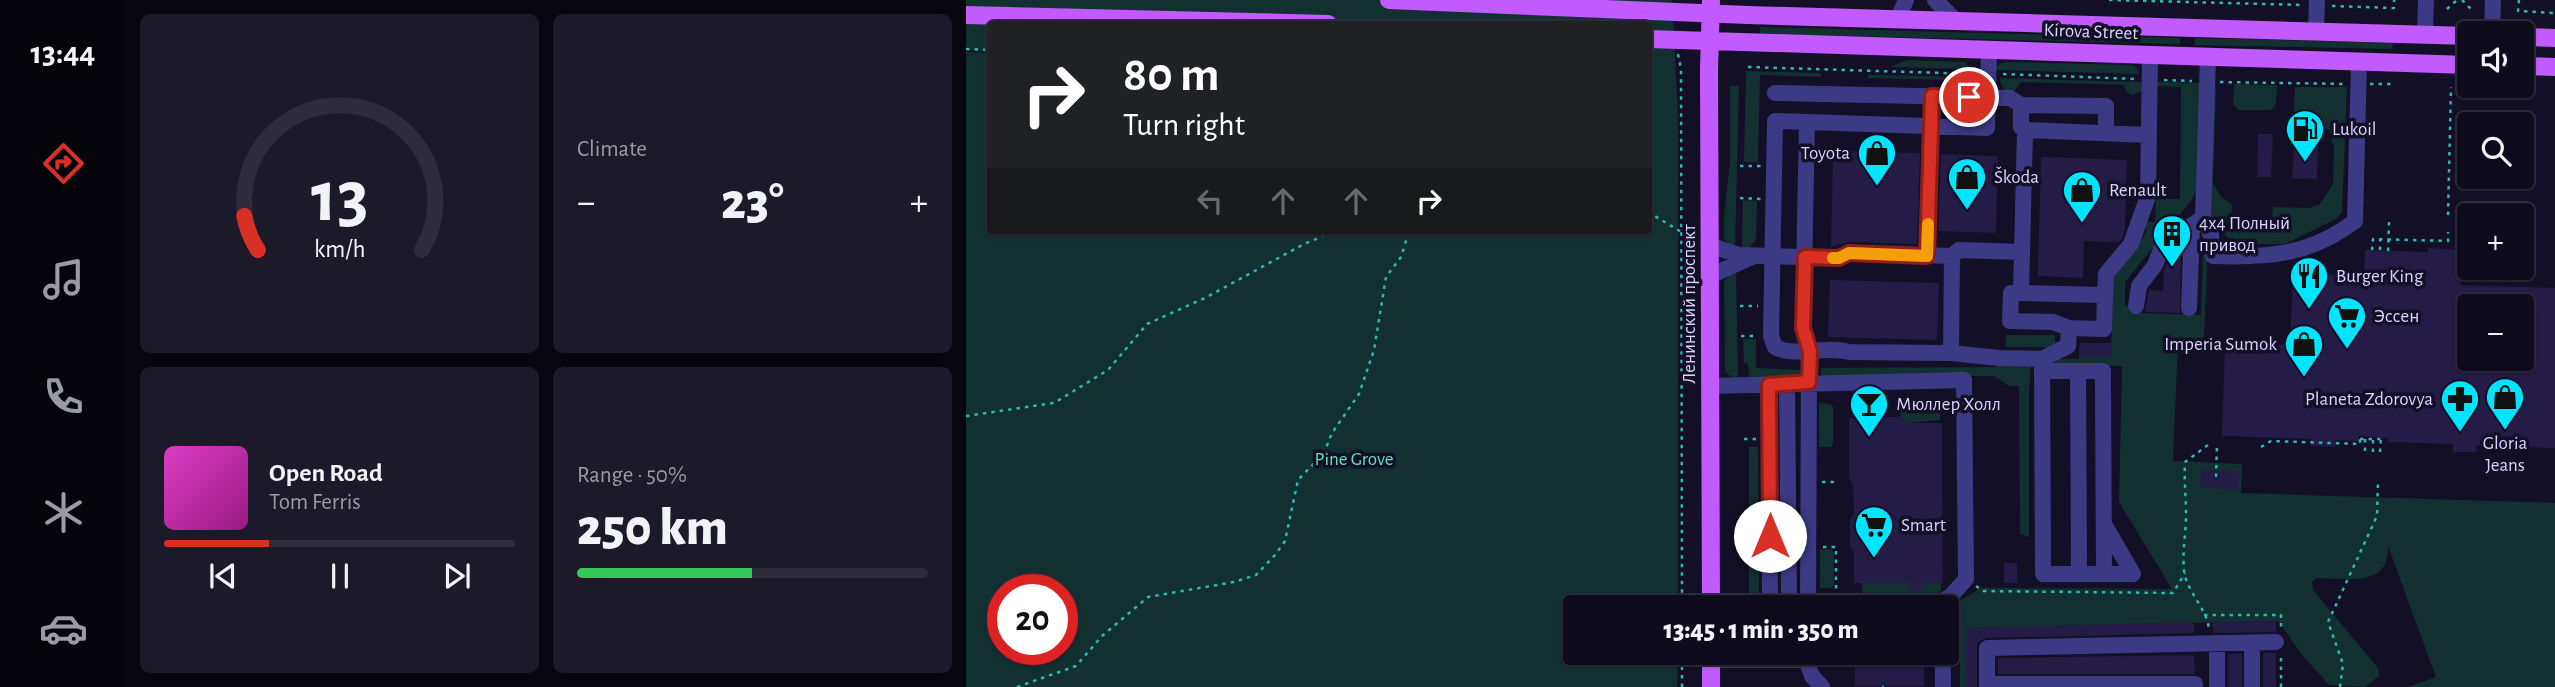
<!DOCTYPE html>
<html lang="en">
<head>
<meta charset="utf-8">
<style>
  body { margin:0; font-family:"Alegreya Sans",sans-serif; background:#1c1929; color:#f1f3f6; height:100vh; display:flex; flex-direction:column; font-size:26px; white-space:nowrap }
  * { box-sizing:border-box; margin:0 }
  p { font-size:23px; color:#9b9ba3 }
  .icon { flex:none; width:38px; height:38px; fill:none; stroke:currentColor; stroke-width:2; stroke-linecap:round; stroke-linejoin:round }
  .map { position:relative; flex:1; overflow:hidden }
  .panel { display:flex; flex-direction:column; gap:14px; padding:14px; background:#08060f; width:840px }
  .panel>* { flex:none }
  .top-card { position:absolute; left:21px; top:21px; width:665px; height:214px; border-radius:7px; box-shadow:0 2px 5px #0004,0 0 0 2px #2e2b3b; background:#202124; color:#fff; overflow:hidden }
  .controls { position:absolute; left:1491px; top:21px; display:grid; gap:14px }
  .controls a { display:grid; place-items:center; width:77px; height:77px; border-radius:7px; background:#0e0b1c; box-shadow:0 2px 5px #0004,0 0 0 2px #2e2b3b; font-size:35px }
  .speed { position:absolute; left:21px; top:574px; display:flex; gap:14px; font-size:35px; font-weight:700; text-align:center }
  .speed>* { display:grid; place-content:center; width:91px; height:91px; border-radius:50%; background:#0e0b1c; box-shadow:0 2px 5px #0004,0 0 0 2px #2e2b3b; line-height:1 }
  .speed .limit { border:10px solid #d22; background:#fff; color:#111 }
  .pin { position:absolute; display:grid; place-items:center; width:60px; height:60px; color:#fff; margin:-30px; border:4px solid #fff; border-radius:50%; box-shadow:0 2px 7px #0007 }
  .me { position:absolute; width:77px; margin:-38px; rotate:0deg; stroke-linejoin:round; filter:drop-shadow(0 0 5px #0008) }
  .turn { display:flex; align-items:center; gap:24px; height:147px; padding:0 21px; font-size:32px }
  .turn .icon { width:91px; height:91px; stroke-width:2.5 }
  .turn b { display:block; font-size:49px; line-height:60px }
  .lanes { display:flex; align-items:center; height:66px; padding:0 21px; background:#0003; justify-content:center; gap:35px; direction:ltr }
  .lanes .off { opacity:.35 }
  .big { font-size:52px; font-weight:800; line-height:1.1 }
  .panel .card { flex:1; display:flex; flex-direction:column; justify-content:center; gap:10px; min-width:0; padding:0 24px; border-radius:10px; background:#1c1929 }
  .panel .dial { align-items:center; gap:0 }
  .dial svg { height:182px; overflow:visible; fill:none; stroke:#2e2b3b; stroke-width:7; stroke-linecap:round; text-anchor:middle }
  .dial text { fill:#f1f3f6; stroke:none }
  .song { display:flex; align-items:center; gap:21px }
  .cover { width:84px; height:84px; border-radius:10px; background:linear-gradient(135deg,hsl(310 70% 55%),hsl(310 70% 35%)) }
  .played { height:7px; border-radius:4px; background:linear-gradient(90deg,#d93025 30%,#2e2b3b 30%) }
  .keys { display:flex; justify-content:space-around; direction:ltr }
  .heat { display:flex; justify-content:space-between; align-items:center; font-size:38px; direction:ltr }
  .charge { height:10px; border-radius:5px; background:linear-gradient(90deg,#34c759 50%,#2e2b3b 0) }
  .panel .tiles { flex:1; display:grid; gap:14px; grid-template-columns:repeat(2,1fr) }
  .trip { position:absolute; left:597px; top:595px; width:396px; height:70px; border-radius:7px; background:#0e0b1c; box-shadow:0 2px 5px #0004,0 0 0 2px #2e2b3b; font-weight:800; line-height:70px; text-align:center }
  main { display:flex; flex:1; min-height:0 }
  .menu { display:flex; flex-direction:column; width:126px; justify-content:space-around; align-items:center; background:#06040b; color:#9b9ba3 }
  .menu .icon { width:49px; height:49px }
  .menu .selected { color:#d93025 }
  .menu b { font-size:32px; color:#f1f3f6 }
  .map>svg:first-child { display:block }
  .green { fill:#12302f; fill-rule:evenodd }
  .building { fill:#241b47; fill-rule:evenodd }
  .lines { fill:none; stroke-linecap:round; stroke-linejoin:round }
  .path { stroke:#2fb8b0; stroke-width:2.5; stroke-dasharray:3.5 5; stroke-linecap:butt }
  .minor { stroke:#3d3a85; stroke-width:16 }
  .major { stroke:#c25bff; stroke-width:18 }
  .route-casing { stroke:#8d1f18; stroke-width:18 }
  .route { stroke:#d93025; stroke-width:12 }
  .slow { stroke:#f59e0b; stroke-width:12 }
  .labels { text-anchor:middle; dominant-baseline:central; stroke-width:7; stroke-linejoin:round; paint-order:stroke }
  .street-label { font-size:19px; fill:#d9d4ff; stroke:#130f26 }
  .poi-label { font-size:19px; fill:#d9d4ff; stroke:#130f26; text-anchor:start }
  .park-label { font-size:19px; fill:#5fe0c0; stroke:#130f26 }
</style>
</head>
<body>
<main>
<nav class="menu">
<b>13:44</b>
<svg class="icon selected" aria-label="directions" viewBox="0 0 24 24"><path d="M12 3l9 9-9 9-9-9zM9 14v-3h6M13 9l2 2-2 2"/></svg>
<svg class="icon" aria-label="music" viewBox="0 0 24 24"><path d="M9 18V5l10-2v13"/><circle cx="6" cy="18" r="3"/><circle cx="16" cy="16" r="3"/></svg>
<svg class="icon" aria-label="phone" viewBox="0 0 24 24"><path d="M5 4h4l2 5-3 2q2 4 5 5l2-3 5 2v4C11 20 4 13 5 4z"/></svg>
<svg class="icon" aria-label="climate" viewBox="0 0 24 24"><path d="M12 3v18M4 7l16 10M4 17L20 7"/></svg>
<svg class="icon" aria-label="car" viewBox="0 0 24 24"><path d="M5 17H2v-5l4-1 3-4h7l3 4 3 1v5h-3M9 17h6M6 11h13"/><circle cx="7" cy="17" r="2"/><circle cx="17" cy="17" r="2"/></svg>
</nav>
<section class="panel">
<div class="tiles">
<div class="card dial"><svg viewBox="0 0 100 80">
<path d="M14 69A42 42 0 1 1 86 69"/>
<path d="M14 69A42 42 0 0 1 8 54" stroke="#d93025"/>
<text x="50" y="56" font-size="32" font-weight="700">13</text>
<text x="50" y="72" font-size="11">km/h</text>
</svg></div>
<div class="card"><p>Climate</p>
<div class="heat"><a>−</a><b class="big">23°</b><a>+</a></div>
</div>
<div class="card">
<div class="song"><i class="cover"></i><div><b>Open Road</b><p>Tom Ferris</p></div></div>
<div class="played"></div>
<div class="keys"><svg class="icon" aria-label="previous" viewBox="0 0 24 24"><path d="M18 5L8 12l10 7zM5 5v14"/></svg><svg class="icon" aria-label="pause" viewBox="0 0 24 24"><path d="M8 5v14M16 5v14"/></svg><svg class="icon" aria-label="next" viewBox="0 0 24 24"><path d="M6 5l10 7-10 7zM19 5v14"/></svg></div>
</div>
<div class="card"><p>Range · 50%</p><b class="big">250 km</b><div class="charge"></div></div>
</div>
</section>
<div class="map">
<svg width="1589" height="687" viewBox="0 0 1589 687">
  <rect width="100%" height="100%" fill="#130f26"/>
  <path class="green" d="M0 0H706L712 114V607H609V653H712L711 687H0V52L24 53V231H682V24H24V52L0 50ZM37 590H96V649H37Z
    M794 27 1214 38V44L794 34Z
    M1229 38 1427 43 1426 49 1229 45Z
    M941 60 1000 62 1003 69 924 67Z
    M1041 62 1166 65 1171 68 1173 74 1029 70 1033 64Z
    M780 71 855 73V77L794 75 792 162H778Z
    M902 75 1011 77 1006 89 998 91 991 86 989 80 902 78Z
    M1034 78 1179 82 1177 91 1166 95 1160 91 1158 85 1055 82 1048 92 1040 91 1035 85Z
    M1189 82 1235 83 1231 189 1225 201 1159 282V306H1165L1174 313 1235 315 1237 246 1242 253 1238 337 1232 341H1212L1207 461 1276 464 1275 493 1589 503V687H1442L1470 677 1422 546C1423 589 1381 578 1350 578L1346 582 1347 590 1412 668 1413 676 1399 687 1363 685 1337 656 1312 621 999 628V687H994V621L980 620V609L1015 588 1206 589 1153 502 1156 366 1089 365V359H1113V355L1145 357 1147 279 1180 233V222H1189L1190 199H1214L1215 87 1189 86Z
    M1268 84 1311 85 1310 104 1305 110H1273L1267 105Z
    M764 86H773L769 249 758 240V216L764 161Z
    M1245 87H1250L1247 183 1255 197 1266 204 1265 222 1305 225 1307 207 1343 208 1354 204 1367 184 1368 148 1363 131 1352 122 1328 111 1329 87H1381L1376 212 1370 219 1319 244H1289L1269 243 1257 234 1242 216Z
    M777 200 791 201 790 240 783 248 776 249Z
    M770 271 772 377H765L759 371 758 280Z
    M1040 335H1089V347H1040Z
    M777 339H790V368L835 370 837 372 835 376 783 377 782 364 778 363Z
    M1033 362H1054L1065 367 1063 388V537L1054 534 1053 386H1043L1028 376H855V368L1029 367Z
    M853 403 865 404 867 407V443L865 447H853Z
    M973 404 974 420 940 423 934 417 935 410 939 405Z
    M783 447H792L793 527H783Z
    M783 537H793V593L789 598 783 601Z
    M854 549H864L868 553V584L865 588H854Z
    M896 583H943V591L955 583H975V590L971 594H897Z"/>
  <path class="building" d="M1292 134H1307L1305 177H1291Z
    M1328 146 1352 147 1351 179 1326 178Z
    M867 151 954 153 951 244 882 242 865 247Z
    M975 154 1032 156 1030 233 972 231Z
    M1075 157 1161 160 1159 229 1156 239 1153 242 1118 241 1117 278 1072 276Z
    M1215 246 1214 313 1179 312 1183 290 1197 291 1198 271 1206 251Z
    M1462 248 1496 250 1495 285 1589 288V448L1511 445 1510 452H1487V444L1422 442V438L1393 436 1392 441 1369 440V447L1345 446V439L1256 436 1259 342 1324 345 1327 273 1398 276 1399 250 1462 252ZM1503 306H1556V359H1503Z
    M864 280 973 283 971 340 862 337Z
    M1114 343H1146L1145 357H1113Z
    M934 417 941 423H976L977 583H955V591H943V583H888V552L884 547V519L888 514 887 485 883 478V418Z
    M1235 470 1273 471 1272 490 1234 487Z
    M1038 563H1051V583H1038Z
    M1310 621V632L1247 633V622Z
    M1228 622V633L1020 638 1012 642 1011 647V687H999V628Z
    M889 653H958V686H889Z
    M1276 653V687H1262V654Z
    M1310 653V687H1297V653Z
    M1228 655 1229 674H1032V658Z"/>
  <g class="lines">
    <path class="path" d="M1143 0 1338 5
      M1496 0 1506 10
      M1553 0 1552 11 1589 13
      M1366 6 1428 8V0
      M1481 9 1491 0
      M0 49 24 50
      M712 54 715 69 716 607
      M782 67 1009 74
      M1037 74 1170 79
      M1198 80 1226 81
      M1254 82 1380 84
      M1404 84H1426
      M774 166H795
      M774 198 795 199
      M682 212 717 233
      M1482 215 1485 87
      M1406 250 1407 239 1482 241V232
      M1414 250V239
      M1422 251 1423 222
      M774 306H792
      M775 336H792
      M0 416 88 403 142 370 181 324 239 298 338 244 369 231
      M778 439H790
      M1394 439H1415
      M1242 445 1219 462C1218 480 1220 497 1220 516 1220 535 1215 557 1219 576 1224 595 1242 611 1243 630
      M1295 447 1305 441 1394 444V439
      M1399 451V437
      M1407 452V437
      M1414 452 1415 437
      M1250 477 1251 445
      M856 482H870
      M778 536H791
      M857 547H870V590
      M1010 586 1017 591 1207 593 1219 573
      M1238 615H1315V630
      M51 687 110 666 136 636 182 597 268 582 290 575 309 555 319 541 332 480 358 453 366 433 393 394 408 350 420 277 435 257 440 241 447 231
      M716 687V653
      M917 687V686
      M1315 687V654
      M1374 687 1377 664 1362 622 1411 516 1412 481"/>
    <path class="minor" d="M969 0 989 20
      M932 19 940 0
      M1350 31 1351 0
      M1526 33 1527 0
      M1459 34 1460 0
      M1242 57 1237 218 1245 235 1247 256C1301 258 1345 255 1389 221L1393 62
      M809 93 1044 98 1055 105V127L1059 130 1183 135
      M1055 105 1140 106V133
      M841 122 809 121 805 336 809 347C828 358 861 345 883 352L985 353 1033 358 1076 359 1102 346 1103 328
      M1059 130 1055 293 1139 295 1140 274 1165 244 1182 196 1184 55
      M743 245 773 255 873 258 882 253 986 256 993 250 1056 252
      M961 255 966 96
      M744 276 788 256
      M1055 293H1045L1044 321 1087 322 1103 328 1138 329 1139 295
      M1170 306 1173 286 1189 265 1197 244 1237 218
      M1223 308 1226 227
      M985 353 986 256
      M1076 359 1077 574H1167L1138 524
      M1076 371H1112L1113 574
      M1112 371H1137L1138 574
      M821 384 823 605
      M803 385 804 605
      M744 386 998 380 1000 579 984 597 970 603 745 605
      M842 604 843 351 837 328 841 122 1021 128 1023 50
      M1286 643V687
      M745 660H847L850 653
      M840 660 846 676 856 687
      M1021 684H1229
      M977 687V653
      M1021 687V648L1310 642
      M1251 687V643"/>
    <path class="major" d="M423 0 782 15 1503 36
      M0 15 362 24
      M1556 37 1589 38
      M682 39 1503 65
      M1556 66 1589 67
      M745 607 743 70 745 0
      M745 653V687"/>
  </g>
  <g class="lines">
    <g class="route-casing">
      <path id="route" d="M804 536 803 385 843 382 844 351 837 328 839 257 873 258 883 253 961 256 966 96 1003 97"/>
    </g>
    <use href="#route" class="route"/>
    <path class="slow" d="M867 258H873L883 253 961 256 962 224"/>
  </g>
  <defs>
    <g id="fuel-pin" transform="scale(2.0125)"><path d="M0 17L-7.5 6A9.5 9.5 0 1 1 7.5 6Z" fill="#00e5ff" stroke="#130f26"/><path d="M-5.5-6h7V0h2V4h1.3V-2.5L3-4.5l.8-.8L6-3V5H2.5V1h-1V6h-7ZM-4.2-4.7v3.2H.2V-4.7Z" fill="#111"/></g>
    <g id="shop-pin" transform="scale(2.0125)"><path d="M0 17L-7.5 6A9.5 9.5 0 1 1 7.5 6Z" fill="#00e5ff" stroke="#130f26"/><path d="M-5-2.5h2.3a2.7 3.5 0 0 1 5.4 0H5L5.5 6h-11ZM-1.5-2.5h3a1.5 2.3 0 0 0-3 0Z" fill="#111"/></g>
    <g id="building-pin" transform="scale(2.0125)"><path d="M0 17L-7.5 6A9.5 9.5 0 1 1 7.5 6Z" fill="#00e5ff" stroke="#130f26"/><path d="M-4-6H4V6H1V3H-1V6H-4ZM-2.5-4.3h1.7v1.8h-1.7ZM.8-4.3h1.7v1.8H.8ZM-2.5-1h1.7V.8h-1.7ZM.8-1h1.7V.8H.8Z" fill="#111"/></g>
    <g id="restaurant-pin" transform="scale(2.0125)"><path d="M0 17L-7.5 6A9.5 9.5 0 1 1 7.5 6Z" fill="#00e5ff" stroke="#130f26"/><path d="M-5-6h1v4h1v-4h1v4h1v-4h1v5L-1.5 .5V6h-2V.5L-5-1ZM5-6V6H3V1.5H1.5Q1.5-4 5-6Z" fill="#111"/></g>
    <g id="supermarket-pin" transform="scale(2.0125)"><path d="M0 17L-7.5 6A9.5 9.5 0 1 1 7.5 6Z" fill="#00e5ff" stroke="#130f26"/><path d="M-6-5.5h2.5l.6 2H6L4.5 2H-2.5L-4.4-4H-6ZM-1.5 3.2a1.3 1.3 0 1 0 .1 0ZM3 3.2a1.3 1.3 0 1 0 .1 0Z" fill="#111"/></g>
    <g id="pharmacy-pin" transform="scale(2.0125)"><path d="M0 17L-7.5 6A9.5 9.5 0 1 1 7.5 6Z" fill="#00e5ff" stroke="#130f26"/><path d="M-2-6h4v4h4v4h-4v4h-4v-4h-4v-4h4Z" fill="#111"/></g>
    <g id="bar-pin" transform="scale(2.0125)"><path d="M0 17L-7.5 6A9.5 9.5 0 1 1 7.5 6Z" fill="#00e5ff" stroke="#130f26"/><path d="M-6-5H6L.8 .8V4.5H3.5V6h-7V4.5H-.8V.8Z" fill="#111"/></g>
  </defs>
  <g fill-rule="evenodd">
    <use href="#fuel-pin" x="1339" y="129"/>
    <use href="#shop-pin" x="911" y="153"/>
    <use href="#shop-pin" x="1001" y="177"/>
    <use href="#shop-pin" x="1116" y="190"/>
    <use href="#building-pin" x="1206" y="234"/>
    <use href="#restaurant-pin" x="1343" y="276"/>
    <use href="#supermarket-pin" x="1381" y="316"/>
    <use href="#shop-pin" x="1338" y="344"/>
    <use href="#shop-pin" x="1539" y="397"/>
    <use href="#pharmacy-pin" x="1494" y="399"/>
    <use href="#bar-pin" x="903" y="404"/>
    <use href="#supermarket-pin" x="908" y="525"/>
  </g>
  <g class="labels">
    <g class="street-label">
      <text transform="translate(1125 32) rotate(2)">Kirova Street</text>
      <text transform="translate(723 304) rotate(-90)">Ленинский проспект</text>
    </g>
    <g class="poi-label">
      <text x="1366" y="129">Lukoil</text>
      <text x="884" y="153" text-anchor="end">Toyota</text>
      <text x="1028" y="177">Škoda</text>
      <text x="1143" y="190">Renault</text>
      <text x="1233" y="223">4x4 Полный<tspan x="1233" dy="22">привод</tspan></text>
      <text x="1370" y="276">Burger King</text>
      <text x="1408" y="316">Эссен</text>
      <text x="1311" y="344" text-anchor="end">Imperia Sumok</text>
      <text x="1467" y="399" text-anchor="end">Planeta Zdorovya</text>
      <text x="930" y="404">Мюллер Холл</text>
      <text x="1539" y="443" text-anchor="middle">Gloria<tspan x="1539" dy="22">Jeans</tspan></text>
      <text x="935" y="525">Smart</text>
    </g>
    <g class="park-label">
      <text x="388" y="459">Pine Grove</text>
    </g>
  </g>
</svg>
<div class="controls">
<a><svg class="icon" aria-label="sound" viewBox="0 0 24 24"><path d="M4 9h4l5-4v14l-5-4H4zM17 9q2 3 0 6"/></svg></a>
<a><svg class="icon" aria-label="search" viewBox="0 0 24 24"><circle cx="10" cy="10" r="6"/><path d="M15 15l6 6"/></svg></a>
<a>+</a>
<a>−</a>
</div>
<div class="speed"><div class="limit">20</div></div>
<div class="pin" style="left:1003px;top:97px;background:#d93025"><svg class="icon" aria-label="arrive" viewBox="0 0 24 24"><path d="M6 21V4h12l-3 4 3 4H6"/></svg></div>
<svg class="me" style="left:804px;top:536px" viewBox="-20 -20 40 40"><circle r="19" fill="#fff"/><path d="M0-13L10 11 0 6-10 11z" fill="#d93025"/></svg>
<div class="trip">13:45 · 1 min · 350 m</div>
<div class="top-card">
<div class="turn"><svg class="icon" aria-label="right" viewBox="0 0 24 24"><path d="M7 20v-9h11M14 6l5 5-5 5"/></svg><div><b>80 m</b>Turn right</div></div>
<div class="lanes"><svg class="icon off" aria-label="left" viewBox="0 0 24 24"><path d="M17 20v-9H6M10 6l-5 5 5 5"/></svg><svg class="icon off" aria-label="ahead" viewBox="0 0 24 24"><path d="M12 20V5M6 11l6-6 6 6"/></svg><svg class="icon off" aria-label="ahead" viewBox="0 0 24 24"><path d="M12 20V5M6 11l6-6 6 6"/></svg><svg class="icon" aria-label="right" viewBox="0 0 24 24"><path d="M7 20v-9h11M14 6l5 5-5 5"/></svg></div>
</div>
</div>
</main>
</body>
</html>
